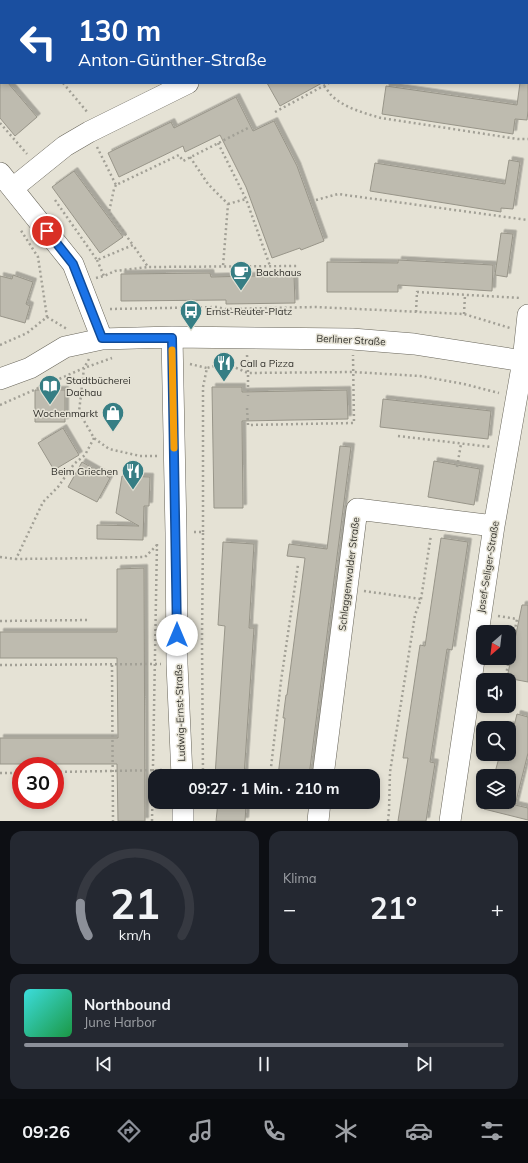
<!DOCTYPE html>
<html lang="de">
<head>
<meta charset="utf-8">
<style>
  body { margin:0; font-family:Mulish,sans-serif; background:#242831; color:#f1f3f6; height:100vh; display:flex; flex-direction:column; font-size:15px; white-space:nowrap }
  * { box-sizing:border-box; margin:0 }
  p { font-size:13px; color:#9ea1a6 }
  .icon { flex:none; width:22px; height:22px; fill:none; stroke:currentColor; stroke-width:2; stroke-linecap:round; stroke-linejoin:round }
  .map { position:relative; height:821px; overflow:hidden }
  .details { display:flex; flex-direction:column; gap:10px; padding:10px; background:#0d0f14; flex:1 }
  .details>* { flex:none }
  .hud { position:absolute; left:0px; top:0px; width:528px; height:84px; box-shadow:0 2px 6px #0003; background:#1a4fa0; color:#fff; overflow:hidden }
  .needle { width:26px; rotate:208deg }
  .controls { position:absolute; left:476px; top:625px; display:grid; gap:8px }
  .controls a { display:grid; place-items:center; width:40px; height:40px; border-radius:8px; background:#171b24; box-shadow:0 2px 6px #0003; font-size:20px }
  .speed { position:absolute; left:12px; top:757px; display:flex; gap:8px; font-size:20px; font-weight:700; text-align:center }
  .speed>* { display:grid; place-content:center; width:52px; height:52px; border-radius:50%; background:#171b24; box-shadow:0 2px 6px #0003; line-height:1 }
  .speed .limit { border:6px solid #d22; background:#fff; color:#111 }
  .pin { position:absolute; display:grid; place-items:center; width:34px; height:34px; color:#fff; margin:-17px; border:2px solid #fff; border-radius:50%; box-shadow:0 1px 4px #0007 }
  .me { position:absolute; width:44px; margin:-22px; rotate:0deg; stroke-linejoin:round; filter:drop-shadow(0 0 3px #0008) }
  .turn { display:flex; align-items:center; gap:14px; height:84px; padding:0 12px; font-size:18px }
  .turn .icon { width:52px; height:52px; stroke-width:2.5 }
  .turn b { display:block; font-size:28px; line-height:34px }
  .big { font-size:30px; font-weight:700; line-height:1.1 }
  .details .widget { flex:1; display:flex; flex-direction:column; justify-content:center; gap:6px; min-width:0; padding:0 14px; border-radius:12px; background:#242831 }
  .details .dial { align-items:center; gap:0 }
  .dial svg { height:104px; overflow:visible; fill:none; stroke:#363941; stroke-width:7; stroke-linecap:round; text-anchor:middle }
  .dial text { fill:#f1f3f6; stroke:none }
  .song { display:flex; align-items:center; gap:12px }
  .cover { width:48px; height:48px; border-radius:6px; background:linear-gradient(135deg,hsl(180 70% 55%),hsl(140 70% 35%)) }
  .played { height:4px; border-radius:2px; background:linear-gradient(90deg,#8c9099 80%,#363941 80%) }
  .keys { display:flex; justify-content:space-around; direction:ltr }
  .heat { display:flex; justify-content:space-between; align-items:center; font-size:22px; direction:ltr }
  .details .tiles { flex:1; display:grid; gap:10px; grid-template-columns:1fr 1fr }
  .widget:last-child { grid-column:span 2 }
  .trip { position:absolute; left:148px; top:769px; width:232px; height:40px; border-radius:12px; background:#171b24; box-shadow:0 2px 6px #0003; font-weight:700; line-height:40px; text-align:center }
  .tab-bar { display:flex; height:64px; justify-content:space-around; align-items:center; background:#090b0e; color:#9ea1a6 }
  .tab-bar .icon { width:28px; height:28px }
  .tab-bar .selected { color:#8c9099 }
  .tab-bar b { font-size:18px; color:#f1f3f6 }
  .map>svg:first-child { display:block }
  .building { fill:#bebbaf; stroke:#989589; filter:url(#shadow) }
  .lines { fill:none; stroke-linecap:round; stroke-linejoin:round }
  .minor-casing { stroke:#68655a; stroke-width:22 }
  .path { stroke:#a2a096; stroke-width:2.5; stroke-dasharray:2 3; stroke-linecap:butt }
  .minor { stroke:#fff; stroke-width:21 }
  .route-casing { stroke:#114b97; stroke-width:10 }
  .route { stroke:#1a73e8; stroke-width:7 }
  .slow { stroke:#f59e0b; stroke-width:7 }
  .labels { text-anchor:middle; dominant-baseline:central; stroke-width:3; stroke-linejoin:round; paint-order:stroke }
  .poi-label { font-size:10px; fill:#31302b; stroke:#e5e2d5; text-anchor:start }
  .street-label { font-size:10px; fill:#31302b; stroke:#e5e2d5 }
</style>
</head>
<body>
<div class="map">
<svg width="528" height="821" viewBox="0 0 528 821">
  <defs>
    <filter id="shadow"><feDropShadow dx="3.5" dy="-3.5" stdDeviation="0" flood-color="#0004"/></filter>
  </defs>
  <rect width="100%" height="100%" fill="#e5e2d5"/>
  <path class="building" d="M527 80H528V111L527 120 515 119 513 134 382 114 386 86 517 105 520 83H527Z
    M0 83H8L37 117 15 136 0 118Z
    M267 83H322L280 106Z
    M236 97 253 131 274 121 297 166 324 241 301 250 300 248 272 258 246 187 220 135 185 152 183 146 119 177 108 153 171 122 174 128Z
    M509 160 520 162 513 209 501 208V212L370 191 375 163 505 184Z
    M74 171 123 237 100 253 52 187Z
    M501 233 513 234 507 277 495 275Z
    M398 260 493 265 492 291 398 285V292H327V262L398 263Z
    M210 273 211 277 294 275 295 303 226 304V300L121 301V274Z
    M13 275 33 282 26 304 30 306 25 323 0 316V276L12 279Z
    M212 387H242V392L347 390 348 419 242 421 243 508H214Z
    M35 390H65V422H35Z
    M383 399 491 411 488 439 380 427Z
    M63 428 79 455 54 470 38 443Z
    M340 446 351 447 309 776H278L285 718H283L286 695H287L305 558 287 556 289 544 327 549Z
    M434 461 480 469 474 505 428 497Z
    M82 462 110 478 97 502 68 487Z
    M122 476 150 477 149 506H144L143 540 97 539V525L139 526 116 513Z
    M441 538 468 542 452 650 447 649 430 762 435 763 426 821H398L408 758H403L420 645 425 646Z
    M223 542 254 544 249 628H254L244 776H215L225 626 218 625Z
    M144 568 145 821H118L117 764H0V738H118L117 658H0V632H117V569Z
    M522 605H528V682L507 678Z
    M517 714 528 717V753L515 805 528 808V820L484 809 486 802H503L509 803V776H494L500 754H509V725L514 726Z
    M218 802H242V805L246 806 245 821H216Z"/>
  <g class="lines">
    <g class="minor-casing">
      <path id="minor" d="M343 1 344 0
        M0 173 73 264 102 339
        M13 188 65 146 89 132 188 83
        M172 337 176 533 177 664 182 776
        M0 379 30 368 65 347 102 339 172 337 352 339 414 344 523 361 528 363
        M323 776 357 509 494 526
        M183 802V821
        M318 821 320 802
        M450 821 494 526 523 361 528 315"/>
    </g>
    <path class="path" d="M90 0 91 1
      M188 0V1
      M444 0 447 1
      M425 1 426 0
      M0 8 1 9
      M527 68H528
      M63 83 88 113
      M324 86C327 89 329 93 332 96 345 108 364 113 381 118L518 139H528
      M275 112 329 83
      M0 123 27 154
      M218 143 246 199 270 266
      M97 147 116 185 179 155 183 161 248 128
      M190 157 208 184 228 204 223 266
      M116 185 114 189 109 212 133 245
      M55 200 97 260 133 245 148 267 299 266
      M316 200 338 194 528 220
      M228 204 246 199
      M97 260 104 276
      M96 278 104 276 115 271 148 267
      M110 309 217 307 225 309 316 307 464 314 510 328
      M416 312 417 292 521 298
      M464 314 465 295
      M47 317 67 329
      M191 321V307
      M0 345 27 333 47 317 38 257 20 229
      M247 355 248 373V396
      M89 359 84 368 79 412 94 438 109 449 140 456H158
      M190 364 207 368
      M0 405 84 368 112 358
      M247 408 248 425 354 423 353 355
      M398 436 491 447
      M94 438 85 455 74 464 58 487 43 502 16 559 100 558 145 557 157 545
      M457 467 461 444
      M194 532H203L202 640 203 776
      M203 532V387L207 368 225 363 248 373 353 372 420 376 464 384 499 393
      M0 557 16 559
      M364 591 421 599
      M498 616 517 619 505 680
      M0 621 88 620
      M0 665 161 664
      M112 665 113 821
      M55 772 164 770
      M0 773H21
      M270 776 281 681 298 565
      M152 821 157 543
      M388 821 389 811 390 772 415 615 421 599 431 535"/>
    <use href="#minor" class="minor"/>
  </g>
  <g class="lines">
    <g class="route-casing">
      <path id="route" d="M47 231 73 264 102 338H172L177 635"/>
    </g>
    <use href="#route" class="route"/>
    <path class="slow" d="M172 350 174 448"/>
  </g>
  <defs>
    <g id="cafe-pin" transform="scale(1.15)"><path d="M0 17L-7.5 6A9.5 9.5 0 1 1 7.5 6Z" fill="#367e84" stroke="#e5e2d5"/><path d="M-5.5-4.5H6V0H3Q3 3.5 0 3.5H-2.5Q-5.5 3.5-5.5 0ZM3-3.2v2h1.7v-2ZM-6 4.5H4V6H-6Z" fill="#fff"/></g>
    <g id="bus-pin" transform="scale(1.15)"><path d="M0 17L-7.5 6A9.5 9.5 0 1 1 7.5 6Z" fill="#367e84" stroke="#e5e2d5"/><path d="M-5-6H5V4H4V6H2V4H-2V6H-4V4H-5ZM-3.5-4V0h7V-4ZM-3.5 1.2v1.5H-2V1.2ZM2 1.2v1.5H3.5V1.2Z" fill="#fff"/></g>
    <g id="restaurant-pin" transform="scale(1.15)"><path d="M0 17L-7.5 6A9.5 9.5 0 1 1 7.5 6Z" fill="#367e84" stroke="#e5e2d5"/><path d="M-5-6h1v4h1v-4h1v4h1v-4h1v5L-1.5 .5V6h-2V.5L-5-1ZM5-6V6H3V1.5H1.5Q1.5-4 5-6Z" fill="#fff"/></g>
    <g id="library-pin" transform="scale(1.15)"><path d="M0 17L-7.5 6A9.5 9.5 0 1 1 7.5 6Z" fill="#367e84" stroke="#e5e2d5"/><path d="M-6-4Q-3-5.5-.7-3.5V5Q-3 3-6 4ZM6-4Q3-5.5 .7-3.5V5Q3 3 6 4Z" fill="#fff"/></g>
    <g id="shop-pin" transform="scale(1.15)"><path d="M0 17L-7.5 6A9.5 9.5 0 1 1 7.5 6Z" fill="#367e84" stroke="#e5e2d5"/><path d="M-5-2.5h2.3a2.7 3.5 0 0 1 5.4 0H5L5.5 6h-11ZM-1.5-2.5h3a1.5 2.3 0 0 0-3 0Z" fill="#fff"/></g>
  </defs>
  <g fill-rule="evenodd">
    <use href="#cafe-pin" x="241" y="272"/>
    <use href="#bus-pin" x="191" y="311"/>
    <use href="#restaurant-pin" x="224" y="363"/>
    <use href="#library-pin" x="50" y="386"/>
    <use href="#shop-pin" x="113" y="413"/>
    <use href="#restaurant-pin" x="133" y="471"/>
  </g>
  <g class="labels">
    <g class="poi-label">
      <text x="256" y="272">Backhaus</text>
      <text x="206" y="311">Ernst-Reuter-Platz</text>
      <text x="240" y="363">Call a Pizza</text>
      <text x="66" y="380">Stadtbücherei<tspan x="66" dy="12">Dachau</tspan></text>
      <text x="98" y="413" text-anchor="end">Wochenmarkt</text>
      <text x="118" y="471" text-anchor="end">Beim Griechen</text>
    </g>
    <g class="street-label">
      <text transform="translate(351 340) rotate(3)">Berliner Straße</text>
      <text transform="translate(488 567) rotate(-81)">Josef-Seliger-Straße</text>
      <text transform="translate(349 574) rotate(-83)">Schlaggenwalder Straße</text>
      <text transform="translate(180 713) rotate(-92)">Ludwig-Ernst-Straße</text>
    </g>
  </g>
</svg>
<div class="controls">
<a><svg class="needle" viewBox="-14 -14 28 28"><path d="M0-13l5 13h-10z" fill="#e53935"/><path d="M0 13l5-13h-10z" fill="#9ea1a6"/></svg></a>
<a><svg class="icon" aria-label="sound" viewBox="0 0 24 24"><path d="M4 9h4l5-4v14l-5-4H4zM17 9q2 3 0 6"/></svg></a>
<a><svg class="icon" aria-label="search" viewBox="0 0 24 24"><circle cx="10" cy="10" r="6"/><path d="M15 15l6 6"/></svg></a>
<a><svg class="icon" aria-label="layers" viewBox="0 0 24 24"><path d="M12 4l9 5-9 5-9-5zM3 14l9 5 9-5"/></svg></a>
</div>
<div class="speed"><div class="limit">30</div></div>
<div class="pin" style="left:47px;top:231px;background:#d93025"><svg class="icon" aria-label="arrive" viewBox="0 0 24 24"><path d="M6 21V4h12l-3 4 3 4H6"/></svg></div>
<svg class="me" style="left:177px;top:635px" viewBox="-20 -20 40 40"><circle r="19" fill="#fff"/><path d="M0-13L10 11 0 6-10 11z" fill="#1a73e8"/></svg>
<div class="trip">09:27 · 1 Min. · 210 m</div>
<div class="hud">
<div class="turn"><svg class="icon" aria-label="left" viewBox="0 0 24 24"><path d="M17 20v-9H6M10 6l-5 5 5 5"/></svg><div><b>130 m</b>Anton-Günther-Straße</div></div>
</div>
</div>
<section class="details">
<div class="tiles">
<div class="widget dial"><svg viewBox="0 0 100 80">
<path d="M14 69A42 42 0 1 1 86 69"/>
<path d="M14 69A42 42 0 0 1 8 44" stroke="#8c9099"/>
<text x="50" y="56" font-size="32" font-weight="700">21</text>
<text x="50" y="72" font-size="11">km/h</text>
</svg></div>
<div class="widget"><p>Klima</p>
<div class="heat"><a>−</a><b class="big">21°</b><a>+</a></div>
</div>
<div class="widget">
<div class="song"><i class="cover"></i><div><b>Northbound</b><p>June Harbor</p></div></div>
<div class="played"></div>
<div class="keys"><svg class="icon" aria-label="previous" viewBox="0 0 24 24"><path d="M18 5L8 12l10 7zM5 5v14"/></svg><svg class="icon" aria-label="pause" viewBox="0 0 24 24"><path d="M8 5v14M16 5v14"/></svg><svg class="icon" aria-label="next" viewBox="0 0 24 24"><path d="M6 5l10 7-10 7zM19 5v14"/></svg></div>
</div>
</div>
</section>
<nav class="tab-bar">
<b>09:26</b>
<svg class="icon selected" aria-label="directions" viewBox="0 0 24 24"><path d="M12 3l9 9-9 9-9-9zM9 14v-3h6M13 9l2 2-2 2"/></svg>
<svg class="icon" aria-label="music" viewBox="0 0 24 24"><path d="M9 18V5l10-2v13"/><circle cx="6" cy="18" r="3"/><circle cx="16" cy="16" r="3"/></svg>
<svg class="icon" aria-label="phone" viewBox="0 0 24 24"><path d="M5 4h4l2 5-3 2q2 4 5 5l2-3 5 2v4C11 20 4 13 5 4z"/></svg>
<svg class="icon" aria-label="climate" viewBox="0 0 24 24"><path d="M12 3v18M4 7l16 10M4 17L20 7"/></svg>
<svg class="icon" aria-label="car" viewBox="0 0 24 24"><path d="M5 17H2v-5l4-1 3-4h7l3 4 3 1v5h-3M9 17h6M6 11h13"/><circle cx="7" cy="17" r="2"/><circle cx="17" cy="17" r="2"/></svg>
<svg class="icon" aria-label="filters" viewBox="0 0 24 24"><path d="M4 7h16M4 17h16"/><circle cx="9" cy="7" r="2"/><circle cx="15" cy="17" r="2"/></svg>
</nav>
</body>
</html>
